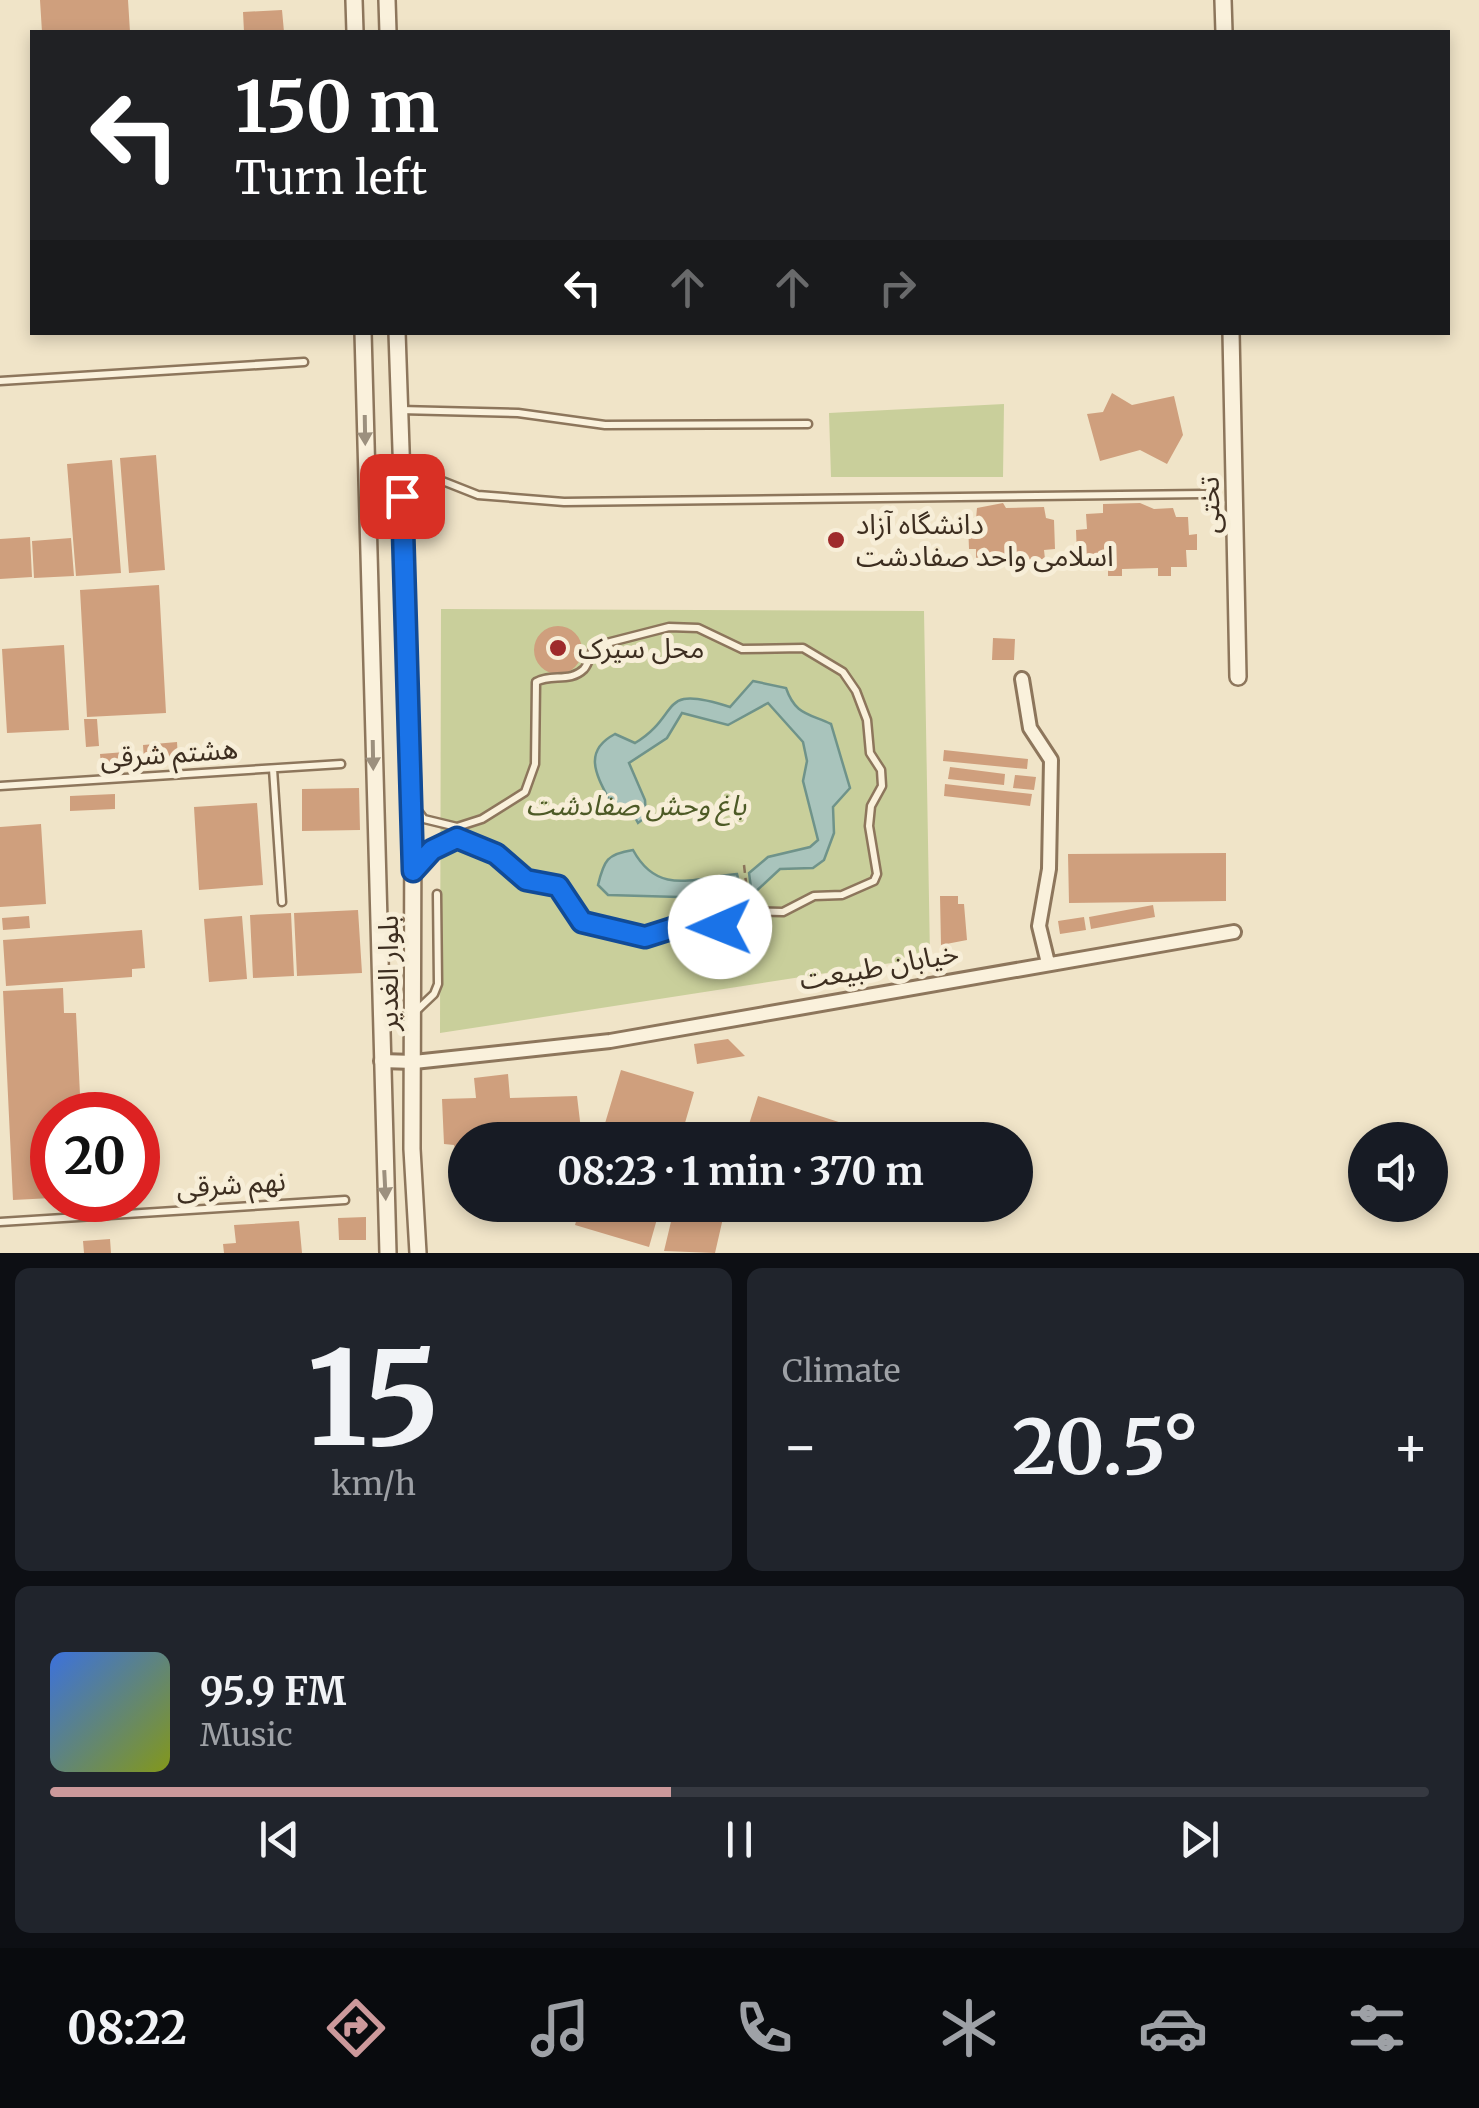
<!DOCTYPE html>
<html lang="en">
<head>
<meta charset="utf-8">
<style>
  body { margin:0; font-family:Merriweather,"Noto Sans Arabic",serif; background:#20242c; color:#f1f3f6; height:100vh; display:flex; flex-direction:column; font-size:38px; white-space:nowrap }
  * { box-sizing:border-box; margin:0 }
  p { font-size:32px; color:#9ea1a6 }
  .icon { flex:none; width:55px; height:55px; fill:none; stroke:currentColor; stroke-width:2; stroke-linecap:round; stroke-linejoin:round }
  .map { position:relative; height:1253px; overflow:hidden }
  .panel { display:flex; flex-direction:column; gap:15px; padding:15px; background:#0d0f14; flex:1 }
  .panel>* { flex:none }
  .guide { position:absolute; left:30px; top:30px; width:1420px; height:305px; border-radius:0px; box-shadow:0 5px 15px #0003; background:#202124; color:#fff; overflow:hidden }
  .buttons { position:absolute; left:1348px; top:1122px; display:grid; gap:20px }
  .buttons a { display:grid; place-items:center; width:100px; height:100px; border-radius:50%; background:#171b24; box-shadow:0 5px 15px #0003; font-size:50px }
  .speed { position:absolute; left:30px; top:1092px; display:flex; gap:20px; font-size:50px; font-weight:700; text-align:center }
  .speed>* { display:grid; place-content:center; width:130px; height:130px; border-radius:50%; background:#171b24; box-shadow:0 5px 15px #0003; line-height:1 }
  .speed .limit { border:15px solid #d22; background:#fff; color:#111 }
  .pin { position:absolute; display:grid; place-items:center; width:85px; height:85px; color:#fff; margin:-42px; border-radius:20px; box-shadow:0 5px 15px #0006 }
  .me { position:absolute; width:110px; margin:-55px; rotate:269deg; stroke-linejoin:round; filter:drop-shadow(0 0 8px #0008) }
  .turn { display:flex; align-items:center; gap:35px; height:210px; padding:0 40px; font-size:45px }
  .turn .icon { width:130px; height:130px; stroke-width:2.5 }
  .turn b { display:block; font-size:70px; line-height:85px }
  .lanes { display:flex; align-items:center; height:95px; padding:0 40px; background:#0003; justify-content:center; gap:50px; direction:ltr }
  .lanes .off { opacity:.35 }
  .big { font-size:75px; font-weight:700; line-height:1.1 }
  .panel .tile { flex:1; display:flex; flex-direction:column; justify-content:center; gap:15px; min-width:0; padding:0 35px; border-radius:15px; background:#20242c }
  .panel .dial { align-items:center; gap:0 }
  .dial b { font-size:130px; line-height:1 }
  .song { display:flex; align-items:center; gap:30px }
  .cover { width:120px; height:120px; border-radius:15px; background:linear-gradient(135deg,hsl(220 70% 55%),hsl(70 70% 35%)) }
  .played { height:10px; border-radius:5px; background:linear-gradient(90deg,#cc999b 45%,#363941 45%) }
  .keys { display:flex; justify-content:space-around; direction:ltr }
  .heat { display:flex; justify-content:space-between; align-items:center; font-size:55px; direction:ltr }
  .panel .tiles { flex:1; display:grid; gap:15px; grid-template-columns:1fr 1fr }
  .tile:last-child { grid-column:span 2 }
  .trip { position:absolute; left:448px; top:1122px; width:585px; height:100px; border-radius:50px; background:#171b24; box-shadow:0 5px 15px #0003; font-weight:700; line-height:100px; text-align:center }
  .dock { display:flex; height:160px; justify-content:space-around; align-items:center; background:#090b0e; color:#9ea1a6 }
  .dock .icon { width:70px; height:70px }
  .dock .selected { color:#cc999b }
  .dock b { font-size:45px; color:#f1f3f6 }
  .map>svg:first-child { display:block }
  .green { fill:#c9cf9b }
  .water { fill:#a9c4bc; stroke:#6f938a; stroke-width:2.5 }
  .building { fill:#cf9f7d }
  .lines { fill:none; stroke-linecap:round; stroke-linejoin:round }
  .service-casing { stroke:#8d765c; stroke-width:11 }
  .minor-casing { stroke:#8d765c; stroke-width:18 }
  .tertiary-casing { stroke:#8d765c; stroke-width:20 }
  .path { stroke:#8d765c; stroke-width:2.5; stroke-dasharray:8 5; stroke-linecap:butt }
  .service { stroke:#faf1dc; stroke-width:6 }
  .minor { stroke:#faf1dc; stroke-width:12 }
  .tertiary { stroke:#faf1dc; stroke-width:15 }
  .oneway { fill:#9c907e }
  .route-casing { stroke:#114b97; stroke-width:25 }
  .route { stroke:#1a73e8; stroke-width:18 }
  .poi-dot { fill:#9e2a2b; stroke:#f7eed8; stroke-width:4 }
  .labels { text-anchor:middle; dominant-baseline:central; stroke-width:10; stroke-linejoin:round; paint-order:stroke }
  .street-label { font-size:28px; fill:#3d2e20; stroke:#f7eed8 }
  .poi-label { font-size:28px; fill:#3d2e20; stroke:#f7eed8; text-anchor:start }
  .park-label { font-size:28px; font-style:italic; fill:#4d5a26; stroke:#f7eed8 }
</style>
</head>
<body>
<div class="map">
<svg width="1479" height="1253" viewBox="0 0 1479 1253">
  <rect width="100%" height="100%" fill="#f0e4c8"/>
  <path class="green" d="M1004 404 1003 477H831L829 413Z
    M441 609 924 611 930 957 440 1033Z"/>
  <path class="water" d="M753 681 786 688C795 714 807 713 831 724L850 788 833 807 834 833 824 860 813 868 780 869 752 895 749 873 768 857 810 847 818 840 803 781 807 761 803 742 768 703 728 725 682 713 667 738 629 763 645 800 646 817 638 823 632 812 616 813C602 783 577 754 615 734L635 743C683 714 656 683 730 707Z
    M633 850C658 896 693 878 737 874L742 895 727 890 679 897 608 895 598 885C604 860 607 854 633 850Z"/>
  <path class="building" d="M40 0H128L130 32H42Z
    M282 10 284 32H244L243 12Z
    M1112 393 1132 405 1174 396 1183 435 1167 464 1140 450 1100 461 1087 414 1103 412Z
    M156 455 165 570 129 573 120 458Z
    M112 460 121 573 76 576 67 464Z
    M1003 503 1006 508 1044 507 1046 518 1054 520 1055 549 1044 550 1045 559 976 561V549H969L968 523 976 519 977 508Z
    M1140 503 1154 509 1173 508 1176 517H1188L1189 535 1197 534V550H1186L1187 567H1171V576H1158V568L1122 569V576H1108V567L1091 568V555L1077 556 1076 530 1087 529 1086 514 1103 513V504Z
    M30 537 32 577 0 579V539Z
    M71 538 74 576 34 578 32 541Z
    M159 585 166 713 87 717 80 590Z
    M534 650a24 24 0 1 1 48 0a24 24 0 1 1-48 0Z
    M993 638 1015 639 1014 660H992Z
    M64 645 69 730 7 733 2 649Z
    M84 719H97L99 746 86 747Z
    M177 742 178 759 144 761 143 745Z
    M944 750 1028 759 1027 769 943 761Z
    M125 752 126 764 101 765 100 754Z
    M950 767 1005 774 1004 785 948 779Z
    M1015 775 1036 777 1034 790 1013 788Z
    M945 784 1032 794 1030 806 944 796Z
    M359 788 360 830 302 831V789Z
    M115 794V809L70 811V796Z
    M257 803 263 885 199 890 194 807Z
    M41 824 46 904 0 907V827Z
    M1226 853V901L1069 903 1068 854Z
    M940 896H958V904H964L967 940 941 945Z
    M1153 905 1155 917 1091 929 1089 917Z
    M358 910 362 973 297 976 294 913Z
    M291 913 294 976 253 978 250 915Z
    M29 916 30 928 3 930 2 918Z
    M242 916 247 979 209 982 204 919Z
    M1084 917 1086 930 1060 934 1058 921Z
    M142 930 145 968 132 969V977L6 986 3 940Z
    M63 988 64 1013H76L81 1115H52V1198L13 1200 3 991Z
    M728 1039 745 1056 697 1064 694 1044Z
    M621 1070 694 1092 680 1140H600Z
    M508 1074 510 1098 577 1096 582 1138 465 1140V1152H456L454 1145 444 1144 442 1099 476 1098 474 1078Z
    M758 1096 879 1135 877 1140H744Z
    M581 1205H661L649 1247 575 1225Z
    M675 1205H726L715 1253 664 1251Z
    M366 1217V1240H339L338 1218Z
    M299 1221 302 1253H224L223 1244 236 1243 234 1225Z
    M110 1239 111 1253H84L83 1241Z"/>
  <g class="lines">
    <g class="service-casing">
      <path id="service" d="M0 381 304 362
        M400 410 518 413 605 425 808 424
        M402 465 478 495 564 502 1204 494
        M273 769 282 902
        M0 786 341 764
        M417 866 432 850 457 839 496 854 526 880 558 885 581 922 645 937 685 924 720 927 749 911 783 912 814 896 842 895 874 881 877 874 869 826 871 806 882 786 881 770 870 753 867 720 856 691 843 672 803 648 742 649 698 628 669 627 595 646C590 653 590 662 584 669 570 683 551 673 536 682L535 764 525 792 482 819 457 827 424 819 418 811
        M414 1013 434 994 438 984 437 894
        M0 1222 345 1200"/>
    </g>
    <g class="minor-casing">
      <path id="minor" d="M1022 679 1030 728 1051 760 1049 869 1039 926 1048 963
        M381 1061 414 1062 610 1041 1234 932"/>
    </g>
    <g class="tertiary-casing">
      <path id="tertiary" d="M354 0 355 32
        M387 0 388 32
        M1223 0 1224 32
        M363 332 388 1253
        M397 332 413 801 412 1149 418 1253
        M1231 332 1238 677"/>
    </g>
    <path class="path" d="M744 865 748 900"/>
    <use href="#service" class="service"/>
    <use href="#minor" class="minor"/>
    <use href="#tertiary" class="tertiary"/>
  </g>
  <defs><path id="oneway-solid" d="M-6-.8H1V-3.2L6.5 0L1 3.2V.8H-6Z" transform="scale(2.5)"/></defs>
  <g class="oneway">
    <use href="#oneway-solid" transform="translate(365 430) rotate(89)"/>
    <use href="#oneway-solid" transform="translate(373 755) rotate(89)"/>
    <use href="#oneway-solid" transform="translate(385 1185) rotate(87)"/>
  </g>
  <g class="lines">
    <g class="route-casing">
      <path id="route" d="M402 496 413 871 432 850 457 838 496 854 526 880 558 886 582 922 645 937 686 924 720 927"/>
    </g>
    <use href="#route" class="route"/>
  </g>
  <g class="poi-dot">
    <circle cx="836" cy="540" r="10"/>
    <circle cx="558" cy="648" r="10"/>
  </g>
  <g class="labels">
    <g class="street-label">
      <text transform="translate(1209 505) rotate(-91)">تختی</text>
      <text transform="translate(169 753) rotate(-4)">هشتم شرقی</text>
      <text transform="translate(879 966) rotate(-10)">خیابان طبیعت</text>
      <text transform="translate(388 973) rotate(-90)">بلوار الغدیر</text>
      <text transform="translate(231 1184) rotate(-4)">نهم شرقی</text>
    </g>
    <g class="poi-label">
      <text x="856" y="524">دانشگاه آزاد<tspan x="856" dy="32">اسلامی واحد صفادشت</tspan></text>
      <text x="578" y="648">محل سیرک</text>
    </g>
    <g class="park-label">
      <text x="636" y="805">باغ وحش صفادشت</text>
    </g>
  </g>
</svg>
<div class="buttons">
<a><svg class="icon" aria-label="sound" viewBox="0 0 24 24"><path d="M4 9h4l5-4v14l-5-4H4zM17 9q2 3 0 6"/></svg></a>
</div>
<div class="speed"><div class="limit">20</div></div>
<div class="pin" style="left:402px;top:496px;background:#d93025"><svg class="icon" aria-label="arrive" viewBox="0 0 24 24"><path d="M6 21V4h12l-3 4 3 4H6"/></svg></div>
<svg class="me" style="left:720px;top:927px" viewBox="-20 -20 40 40"><circle r="19" fill="#fff"/><path d="M0-13L10 11 0 6-10 11z" fill="#1a73e8"/></svg>
<div class="trip">08:23 · 1 min · 370 m</div>
<div class="guide">
<div class="turn"><svg class="icon" aria-label="left" viewBox="0 0 24 24"><path d="M17 20v-9H6M10 6l-5 5 5 5"/></svg><div><b>150 m</b>Turn left</div></div>
<div class="lanes"><svg class="icon" aria-label="left" viewBox="0 0 24 24"><path d="M17 20v-9H6M10 6l-5 5 5 5"/></svg><svg class="icon off" aria-label="ahead" viewBox="0 0 24 24"><path d="M12 20V5M6 11l6-6 6 6"/></svg><svg class="icon off" aria-label="ahead" viewBox="0 0 24 24"><path d="M12 20V5M6 11l6-6 6 6"/></svg><svg class="icon off" aria-label="right" viewBox="0 0 24 24"><path d="M7 20v-9h11M14 6l5 5-5 5"/></svg></div>
</div>
</div>
<section class="panel">
<div class="tiles">
<div class="tile dial"><b>15</b><p>km/h</p></div>
<div class="tile"><p>Climate</p>
<div class="heat"><a>−</a><b class="big">20.5°</b><a>+</a></div>
</div>
<div class="tile">
<div class="song"><i class="cover"></i><div><b>95.9 FM</b><p>Music</p></div></div>
<div class="played"></div>
<div class="keys"><svg class="icon" aria-label="previous" viewBox="0 0 24 24"><path d="M18 5L8 12l10 7zM5 5v14"/></svg><svg class="icon" aria-label="pause" viewBox="0 0 24 24"><path d="M8 5v14M16 5v14"/></svg><svg class="icon" aria-label="next" viewBox="0 0 24 24"><path d="M6 5l10 7-10 7zM19 5v14"/></svg></div>
</div>
</div>
</section>
<nav class="dock">
<b>08:22</b>
<svg class="icon selected" aria-label="directions" viewBox="0 0 24 24"><path d="M12 3l9 9-9 9-9-9zM9 14v-3h6M13 9l2 2-2 2"/></svg>
<svg class="icon" aria-label="music" viewBox="0 0 24 24"><path d="M9 18V5l10-2v13"/><circle cx="6" cy="18" r="3"/><circle cx="16" cy="16" r="3"/></svg>
<svg class="icon" aria-label="phone" viewBox="0 0 24 24"><path d="M5 4h4l2 5-3 2q2 4 5 5l2-3 5 2v4C11 20 4 13 5 4z"/></svg>
<svg class="icon" aria-label="climate" viewBox="0 0 24 24"><path d="M12 3v18M4 7l16 10M4 17L20 7"/></svg>
<svg class="icon" aria-label="car" viewBox="0 0 24 24"><path d="M5 17H2v-5l4-1 3-4h7l3 4 3 1v5h-3M9 17h6M6 11h13"/><circle cx="7" cy="17" r="2"/><circle cx="17" cy="17" r="2"/></svg>
<svg class="icon" aria-label="filters" viewBox="0 0 24 24"><path d="M4 7h16M4 17h16"/><circle cx="9" cy="7" r="2"/><circle cx="15" cy="17" r="2"/></svg>
</nav>
</body>
</html>
